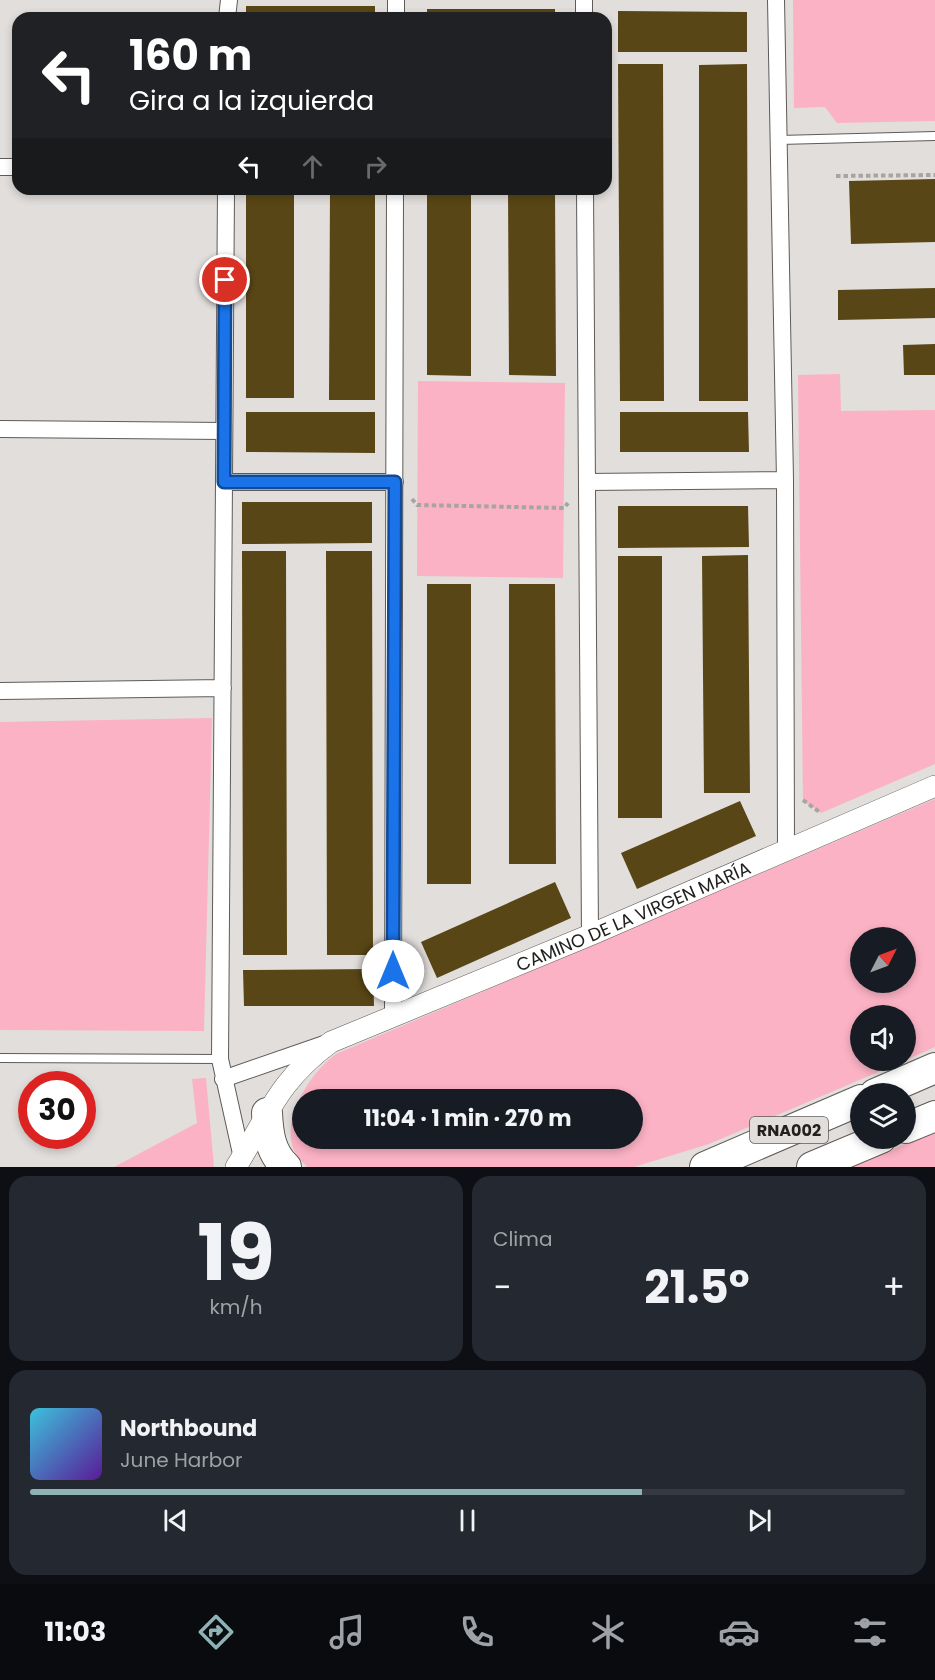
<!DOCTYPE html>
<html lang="es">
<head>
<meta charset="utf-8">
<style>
  body { margin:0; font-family:Poppins,sans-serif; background:#242831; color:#f1f3f6; height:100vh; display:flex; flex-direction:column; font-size:22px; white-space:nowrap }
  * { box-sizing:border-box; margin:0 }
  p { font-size:20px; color:#9ea1a6 }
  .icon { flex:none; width:33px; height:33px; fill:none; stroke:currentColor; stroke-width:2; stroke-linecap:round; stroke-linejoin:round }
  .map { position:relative; height:1167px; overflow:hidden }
  .sheet { display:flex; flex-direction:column; gap:9px; padding:9px; background:#0d0f14; flex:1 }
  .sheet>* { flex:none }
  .top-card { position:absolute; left:12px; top:12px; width:600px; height:183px; border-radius:18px; box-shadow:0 3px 9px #0003; background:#202124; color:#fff; overflow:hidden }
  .needle { width:39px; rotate:48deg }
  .fabs { position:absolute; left:850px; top:927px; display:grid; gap:12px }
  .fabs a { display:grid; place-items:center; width:66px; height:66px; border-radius:50%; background:#171b24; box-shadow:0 3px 9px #0003; font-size:30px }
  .speed { position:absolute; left:18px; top:1071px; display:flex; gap:12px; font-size:30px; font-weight:700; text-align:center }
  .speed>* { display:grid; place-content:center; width:78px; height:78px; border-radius:50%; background:#171b24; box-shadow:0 3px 9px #0003; line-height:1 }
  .speed .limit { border:9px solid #d22; background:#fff; color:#111 }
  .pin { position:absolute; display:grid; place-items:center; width:51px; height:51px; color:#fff; margin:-26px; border:3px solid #fff; border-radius:50%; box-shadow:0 2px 6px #0007 }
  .me { position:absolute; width:66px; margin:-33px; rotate:0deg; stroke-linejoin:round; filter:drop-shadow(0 0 4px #0008) }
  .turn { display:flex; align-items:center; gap:21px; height:126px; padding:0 18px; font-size:27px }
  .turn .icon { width:78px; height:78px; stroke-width:2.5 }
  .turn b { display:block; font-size:42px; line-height:51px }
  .lanes { display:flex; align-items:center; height:57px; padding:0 18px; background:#0003; justify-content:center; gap:30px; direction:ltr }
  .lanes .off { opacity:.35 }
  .big { font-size:45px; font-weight:700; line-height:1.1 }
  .sheet .widget { flex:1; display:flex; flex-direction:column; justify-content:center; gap:9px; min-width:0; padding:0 21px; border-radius:18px; background:#242831 }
  .sheet .dial { align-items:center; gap:0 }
  .dial b { font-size:78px; line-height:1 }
  .song { display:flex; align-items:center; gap:18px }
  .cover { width:72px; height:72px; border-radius:9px; background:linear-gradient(135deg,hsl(190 70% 55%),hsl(270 70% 35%)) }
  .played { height:6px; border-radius:3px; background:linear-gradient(90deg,#8eb3b6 70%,#363941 70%) }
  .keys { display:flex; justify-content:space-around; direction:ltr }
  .heat { display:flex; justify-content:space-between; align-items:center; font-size:33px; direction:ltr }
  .sheet .tiles { flex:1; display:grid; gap:9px; grid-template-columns:1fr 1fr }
  .widget:last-child { grid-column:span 2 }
  .trip { position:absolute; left:292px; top:1089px; width:351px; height:60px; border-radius:30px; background:#171b24; box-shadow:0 3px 9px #0003; font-weight:700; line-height:60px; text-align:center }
  .tabs { display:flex; height:96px; justify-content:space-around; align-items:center; background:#090b0e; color:#9ea1a6 }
  .tabs .icon { width:42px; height:42px }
  .tabs .active { color:#8eb3b6 }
  .tabs b { font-size:27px; color:#f1f3f6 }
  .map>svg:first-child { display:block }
  .green { fill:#fbb2c4; fill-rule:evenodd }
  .building { fill:#594616 }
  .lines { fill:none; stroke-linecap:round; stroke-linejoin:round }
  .service-casing { stroke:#5e5b58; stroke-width:10 }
  .minor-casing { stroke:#5e5b58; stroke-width:18 }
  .tertiary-casing { stroke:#5e5b58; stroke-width:22 }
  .motorway-casing { stroke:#5e5b58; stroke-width:32 }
  .path { stroke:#a8a4a2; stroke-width:4; stroke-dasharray:4.5 3; stroke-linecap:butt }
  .service { stroke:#fff; stroke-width:8 }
  .minor { stroke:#fff; stroke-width:16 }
  .tertiary { stroke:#fff; stroke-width:21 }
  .motorway { stroke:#fff; stroke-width:30 }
  .route-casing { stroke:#114b97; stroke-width:15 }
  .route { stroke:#1a73e8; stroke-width:10 }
  .labels { text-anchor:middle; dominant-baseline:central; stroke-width:6; stroke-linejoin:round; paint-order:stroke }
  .shield { fill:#e2dedb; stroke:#5c5a58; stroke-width:1.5 }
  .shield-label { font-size:16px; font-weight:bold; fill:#232120 }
  .street-label { font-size:18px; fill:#232120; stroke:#e2dedb }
</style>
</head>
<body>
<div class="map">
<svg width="935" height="1167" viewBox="0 0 935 1167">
  <rect width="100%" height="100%" fill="#e2dedb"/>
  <path class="green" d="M793 0H935V121L837 123 825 107 794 108Z
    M840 374 841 411 935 410V764L821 813 803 801 798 375Z
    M418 381 565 383 563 578 417 576Z
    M212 718 204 1031 0 1030V722Z
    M935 799V1047L906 1060V1016H861V1060L904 1061 709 1144 634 1167H307C303 1162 295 1155 293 1148 282 1116 311 1072 336 1054ZM861 938H906V982H861ZM303 1100H633V1138H303Z
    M206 1078 214 1167H114L197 1123 192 1079Z
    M935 1131V1167H851Z"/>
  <path class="building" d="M246 6H375V18H246Z
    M427 9H555V18H427Z
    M618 11 747 12V52H618Z
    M618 64H663L664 401H620Z
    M747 64 748 401H699V65Z
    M935 179V242L851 244 849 181Z
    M246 189H294V398H246Z
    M330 189H375V400H329Z
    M427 189H471V376L427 375Z
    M508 189H555L556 376 509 375Z
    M935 288V318L838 320V290Z
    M935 344V375H904L903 345Z
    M246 412H375V453L246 452Z
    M620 412H748L749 452H620Z
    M242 502H372V543L242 544Z
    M618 506H748L749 547 618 548Z
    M242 551H286L287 955H243Z
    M326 551H372L373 955H327Z
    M748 555 750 793H704L702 556Z
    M618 556H662V818H618Z
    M427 584H471V884H427Z
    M509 584H555L556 864H509Z
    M740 801 756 836 637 889 621 853Z
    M555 882 571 918 437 978 421 942Z
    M373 969 374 1006H244L243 970Z"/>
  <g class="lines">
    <g class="service-casing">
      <path id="service" d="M779 140 935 136
        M0 1058 220 1059"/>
    </g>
    <g class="minor-casing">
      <path id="minor" d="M584 0V18
        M776 0 785 480 786 850
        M227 18 229 0
        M396 18V0
        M0 167H18
        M226 189 220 1059 242 1158
        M585 189 590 935
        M0 429 224 431
        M224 482H395
        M587 482 785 480
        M0 691 223 688
        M393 1018 395 189
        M223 1079 324 1044"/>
    </g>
    <g class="tertiary-casing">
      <g id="tertiary">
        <path id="s1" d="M236 1167C269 1114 278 1081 331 1042L590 935 935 786"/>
      </g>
    </g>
    <g class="motorway-casing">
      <path id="motorway" d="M875 1094 935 1068
        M267 1113C268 1133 270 1152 286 1167
        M906 1128 935 1116
        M705 1167 861 1100
        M812 1167 881 1138"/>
    </g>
    <path class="path" d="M836 176 935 175
      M412 499 417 505 564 508 568 503
      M803 800 821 813"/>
    <use href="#service" class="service"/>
    <use href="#minor" class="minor"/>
    <use href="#tertiary" class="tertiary"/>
    <use href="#motorway" class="motorway"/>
  </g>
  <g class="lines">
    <g class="route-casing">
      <path id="route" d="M225 280 224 482H395L393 971"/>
    </g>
    <use href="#route" class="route"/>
  </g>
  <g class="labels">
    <rect class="shield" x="750" y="1117" width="78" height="26" rx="4.5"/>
    <g class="shield-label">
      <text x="789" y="1130">RNA002</text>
    </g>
    <g class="street-label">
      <text stroke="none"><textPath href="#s1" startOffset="486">CAMINO DE LA VIRGEN MARÍA</textPath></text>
    </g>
  </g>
</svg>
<div class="fabs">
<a><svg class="needle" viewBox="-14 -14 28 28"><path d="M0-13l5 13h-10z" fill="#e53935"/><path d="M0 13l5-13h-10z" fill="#9ea1a6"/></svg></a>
<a><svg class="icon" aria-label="sound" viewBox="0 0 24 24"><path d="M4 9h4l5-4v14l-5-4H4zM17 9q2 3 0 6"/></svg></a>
<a><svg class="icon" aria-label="layers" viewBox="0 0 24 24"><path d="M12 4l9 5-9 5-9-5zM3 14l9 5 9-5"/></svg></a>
</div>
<div class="speed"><div class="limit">30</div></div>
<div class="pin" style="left:225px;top:280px;background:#d93025"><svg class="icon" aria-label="arrive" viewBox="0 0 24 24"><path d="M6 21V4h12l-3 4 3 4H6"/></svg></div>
<svg class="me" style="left:393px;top:971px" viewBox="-20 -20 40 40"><circle r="19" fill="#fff"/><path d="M0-13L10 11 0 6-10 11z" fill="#1a73e8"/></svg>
<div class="trip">11:04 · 1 min · 270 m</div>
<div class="top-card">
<div class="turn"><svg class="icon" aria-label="left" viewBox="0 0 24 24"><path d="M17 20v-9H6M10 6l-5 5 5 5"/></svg><div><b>160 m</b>Gira a la izquierda</div></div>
<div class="lanes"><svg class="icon" aria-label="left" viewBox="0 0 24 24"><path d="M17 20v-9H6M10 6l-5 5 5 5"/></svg><svg class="icon off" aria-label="ahead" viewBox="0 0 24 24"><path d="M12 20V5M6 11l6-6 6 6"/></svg><svg class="icon off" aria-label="right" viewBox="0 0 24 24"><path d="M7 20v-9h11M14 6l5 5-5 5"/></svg></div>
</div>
</div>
<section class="sheet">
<div class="tiles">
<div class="widget dial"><b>19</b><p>km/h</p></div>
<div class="widget"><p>Clima</p>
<div class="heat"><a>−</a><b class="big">21.5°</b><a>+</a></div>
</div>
<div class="widget">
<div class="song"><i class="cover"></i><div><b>Northbound</b><p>June Harbor</p></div></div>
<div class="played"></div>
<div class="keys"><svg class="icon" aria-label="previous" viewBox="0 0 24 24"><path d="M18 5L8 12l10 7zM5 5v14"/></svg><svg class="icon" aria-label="pause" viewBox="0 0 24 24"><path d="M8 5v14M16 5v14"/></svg><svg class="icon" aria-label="next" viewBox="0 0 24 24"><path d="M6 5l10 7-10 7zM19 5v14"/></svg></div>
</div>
</div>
</section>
<nav class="tabs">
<b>11:03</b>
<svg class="icon active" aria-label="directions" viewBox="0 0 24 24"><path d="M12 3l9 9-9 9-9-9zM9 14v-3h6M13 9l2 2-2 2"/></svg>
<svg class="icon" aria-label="music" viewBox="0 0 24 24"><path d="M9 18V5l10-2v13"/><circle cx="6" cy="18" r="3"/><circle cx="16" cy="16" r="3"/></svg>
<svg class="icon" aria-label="phone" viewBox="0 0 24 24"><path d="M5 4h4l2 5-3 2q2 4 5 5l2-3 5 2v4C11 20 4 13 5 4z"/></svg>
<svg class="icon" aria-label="climate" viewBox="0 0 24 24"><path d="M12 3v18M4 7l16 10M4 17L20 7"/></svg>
<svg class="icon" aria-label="car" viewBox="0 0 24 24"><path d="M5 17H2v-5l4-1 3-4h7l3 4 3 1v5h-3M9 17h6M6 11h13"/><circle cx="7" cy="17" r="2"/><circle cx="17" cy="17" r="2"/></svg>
<svg class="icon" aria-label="filters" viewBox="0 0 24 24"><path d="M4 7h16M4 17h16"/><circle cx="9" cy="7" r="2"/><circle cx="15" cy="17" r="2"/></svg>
</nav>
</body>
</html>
